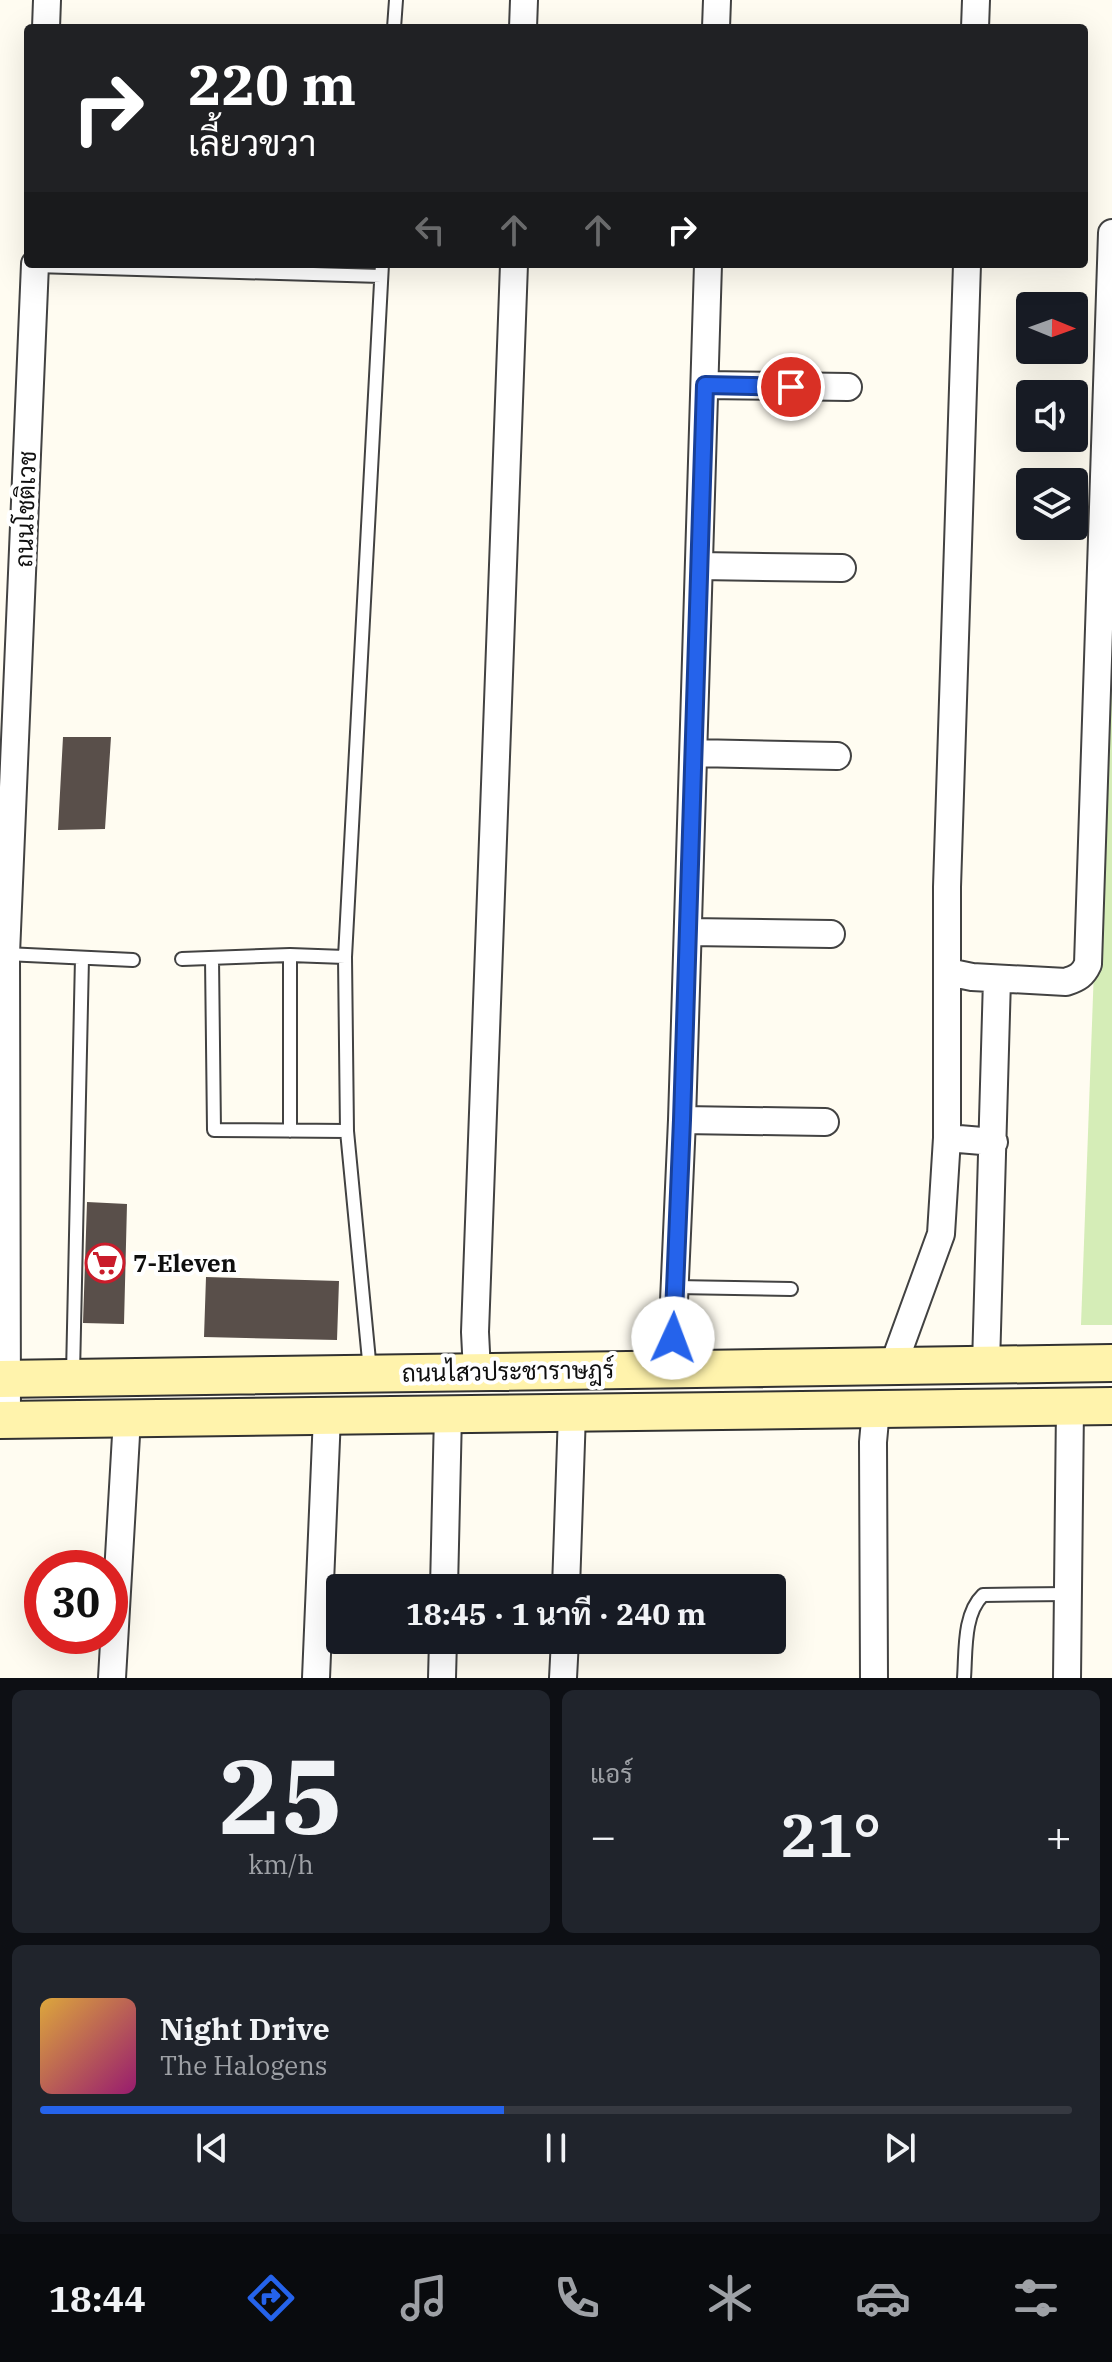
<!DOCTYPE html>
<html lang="th">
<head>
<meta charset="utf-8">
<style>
  body { margin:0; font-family:"IBM Plex Serif",Sarabun,serif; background:#20242c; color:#f1f3f6; height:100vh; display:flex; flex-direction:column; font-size:30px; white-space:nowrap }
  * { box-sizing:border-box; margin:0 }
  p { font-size:26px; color:#9ea1a6 }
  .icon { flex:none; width:44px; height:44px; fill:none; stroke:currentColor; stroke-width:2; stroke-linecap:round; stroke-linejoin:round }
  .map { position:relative; height:1678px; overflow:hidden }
  .sheet { display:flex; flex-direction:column; gap:12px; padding:12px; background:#0d0f14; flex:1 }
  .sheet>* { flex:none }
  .banner { position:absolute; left:24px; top:24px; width:1064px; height:244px; border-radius:8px; box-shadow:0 8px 32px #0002; background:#202124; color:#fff; overflow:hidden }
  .needle { width:52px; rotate:91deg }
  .buttons { position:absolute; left:1016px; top:292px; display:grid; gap:16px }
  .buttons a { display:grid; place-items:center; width:72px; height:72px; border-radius:8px; background:#171b24; box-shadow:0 8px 32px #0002; font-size:40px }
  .speed { position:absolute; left:24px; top:1550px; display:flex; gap:16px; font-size:40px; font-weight:700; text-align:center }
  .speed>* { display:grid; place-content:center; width:104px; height:104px; border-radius:50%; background:#171b24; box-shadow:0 8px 32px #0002; line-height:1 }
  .speed .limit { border:12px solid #d22; background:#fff; color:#111 }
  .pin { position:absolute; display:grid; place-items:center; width:68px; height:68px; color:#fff; margin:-34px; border:4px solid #fff; border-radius:50%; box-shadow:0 2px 8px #0007 }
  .me { position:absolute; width:88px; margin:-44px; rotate:2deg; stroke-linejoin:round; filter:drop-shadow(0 0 6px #0008) }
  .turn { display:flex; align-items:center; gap:28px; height:168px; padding:0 32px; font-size:36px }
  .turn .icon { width:104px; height:104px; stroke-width:2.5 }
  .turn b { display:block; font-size:56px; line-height:68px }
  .lanes { display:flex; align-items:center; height:76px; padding:0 32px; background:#0003; justify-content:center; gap:40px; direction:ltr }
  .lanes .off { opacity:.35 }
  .big { font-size:60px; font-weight:700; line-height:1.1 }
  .sheet .card { flex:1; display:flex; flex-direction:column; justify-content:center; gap:12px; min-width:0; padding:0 28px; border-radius:12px; background:#20242c }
  .sheet .dial { align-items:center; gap:0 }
  .dial b { font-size:104px; line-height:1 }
  .song { display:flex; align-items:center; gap:24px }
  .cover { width:96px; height:96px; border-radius:12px; background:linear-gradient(135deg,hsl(40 70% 55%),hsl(320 70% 35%)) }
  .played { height:8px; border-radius:4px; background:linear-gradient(90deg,#2563eb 45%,#363941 45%) }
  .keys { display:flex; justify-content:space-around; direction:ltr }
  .heat { display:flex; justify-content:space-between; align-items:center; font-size:44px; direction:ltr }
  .sheet .tiles { flex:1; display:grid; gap:12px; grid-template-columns:1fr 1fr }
  .card:last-child { grid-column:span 2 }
  .trip { position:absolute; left:326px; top:1574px; width:460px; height:80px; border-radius:8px; background:#171b24; box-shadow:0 8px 32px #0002; font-weight:700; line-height:80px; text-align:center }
  .menu { display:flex; height:128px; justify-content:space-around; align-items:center; background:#090b0e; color:#9ea1a6 }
  .menu .icon { width:56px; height:56px }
  .menu .on { color:#2563eb }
  .menu b { font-size:36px; color:#f1f3f6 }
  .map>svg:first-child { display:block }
  .green { fill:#d5edb7 }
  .building { fill:#594f4a }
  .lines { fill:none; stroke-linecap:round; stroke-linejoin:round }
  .service-casing { stroke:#424242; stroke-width:16 }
  .minor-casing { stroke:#424242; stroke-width:30 }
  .secondary-casing { stroke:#313131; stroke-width:40 }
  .service { stroke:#fff; stroke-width:12 }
  .minor { stroke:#fff; stroke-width:26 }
  .secondary { stroke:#fff3ac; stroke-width:36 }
  .route-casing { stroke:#184099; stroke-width:20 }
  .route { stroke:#2563eb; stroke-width:14 }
  .labels { text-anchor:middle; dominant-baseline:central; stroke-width:8; stroke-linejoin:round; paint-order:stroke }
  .street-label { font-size:24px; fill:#0f0f0f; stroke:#fff }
  .poi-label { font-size:24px; font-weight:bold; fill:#0f0f0f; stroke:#fff; text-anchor:start }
</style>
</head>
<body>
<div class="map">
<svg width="1112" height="1678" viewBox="0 0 1112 1678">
  <rect width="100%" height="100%" fill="#fffcf1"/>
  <path class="green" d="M1112 476V1325H1081Z"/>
  <path class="building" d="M63 737H111L105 829 58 830Z
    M87 1202 127 1204 124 1324 83 1323Z
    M206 1277 339 1281 337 1340 204 1337Z"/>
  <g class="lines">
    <g class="service-casing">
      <path id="service" d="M394 28 396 0
        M35 266 381 276
        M6 954 133 960
        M212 958 214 1130 347 1131
        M182 959 290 955 345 957
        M290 1131V955
        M675 1287 791 1289
        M370 1371 347 1131 345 957 382 264
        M73 1374 82 958
        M964 1678C966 1652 963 1614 983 1595L1069 1594"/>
    </g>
    <g class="minor-casing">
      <path id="minor" d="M46 28 47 0
        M523 28 524 0
        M716 28 717 0
        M975 28 976 0
        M705 385 848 387
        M699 566 842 568
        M694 753 837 756
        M688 932 831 934
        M948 972 972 977 1066 982C1078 978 1083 975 1088 964L1112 233
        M682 1120 825 1122
        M947 1138 994 1142
        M986 1365 997 979
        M893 1366 941 1234 947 1138V887L967 264
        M671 1369 682 1120 708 264
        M477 1372 475 1332 514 264
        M7 1420 6 954 35 264
        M444 1588 448 1414
        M566 1588 572 1413
        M112 1678 127 1418
        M316 1678 327 1416
        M442 1678 443 1640
        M563 1678 565 1640
        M874 1678 873 1442 876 1409
        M1067 1678 1070 1407"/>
    </g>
    <g class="secondary-casing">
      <path id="secondary" d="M0 1379 1112 1363
        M0 1420 1112 1406"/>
    </g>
    <use href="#service" class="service"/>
    <use href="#minor" class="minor"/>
    <use href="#secondary" class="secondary"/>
  </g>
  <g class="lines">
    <g class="route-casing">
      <path id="route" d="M673 1338 682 1120 705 385 791 387"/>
    </g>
    <use href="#route" class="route"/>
  </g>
  <defs>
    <g id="supermarket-ring" transform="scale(2)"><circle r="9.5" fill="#fff" stroke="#ca1c2b" stroke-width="1.5"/><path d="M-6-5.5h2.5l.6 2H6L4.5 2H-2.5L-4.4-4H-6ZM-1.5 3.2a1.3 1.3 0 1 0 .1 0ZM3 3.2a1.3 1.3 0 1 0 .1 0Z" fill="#ca1c2b"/></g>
  </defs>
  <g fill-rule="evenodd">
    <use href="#supermarket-ring" x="105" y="1263"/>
  </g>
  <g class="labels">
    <g class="street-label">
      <text transform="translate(25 509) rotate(-88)">ถนนโชติเวช</text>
      <text transform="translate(508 1371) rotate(-1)">ถนนไสวประชาราษฎร์</text>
    </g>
    <g class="poi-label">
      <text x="133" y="1263">7-Eleven</text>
    </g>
  </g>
</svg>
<div class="buttons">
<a><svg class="needle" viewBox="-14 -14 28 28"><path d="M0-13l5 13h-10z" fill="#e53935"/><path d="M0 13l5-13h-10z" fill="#9ea1a6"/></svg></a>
<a><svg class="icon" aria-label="sound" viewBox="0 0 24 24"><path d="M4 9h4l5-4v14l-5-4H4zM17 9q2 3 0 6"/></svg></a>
<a><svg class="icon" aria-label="layers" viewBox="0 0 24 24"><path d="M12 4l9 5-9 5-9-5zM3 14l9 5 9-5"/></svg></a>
</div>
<div class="speed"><div class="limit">30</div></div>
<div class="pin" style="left:791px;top:387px;background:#d93025"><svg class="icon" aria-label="arrive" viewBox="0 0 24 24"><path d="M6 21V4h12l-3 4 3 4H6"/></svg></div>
<svg class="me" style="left:673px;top:1338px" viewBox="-20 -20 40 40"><circle r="19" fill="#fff"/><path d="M0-13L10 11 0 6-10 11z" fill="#2563eb"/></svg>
<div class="trip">18:45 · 1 นาที · 240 m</div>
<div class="banner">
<div class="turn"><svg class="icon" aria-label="right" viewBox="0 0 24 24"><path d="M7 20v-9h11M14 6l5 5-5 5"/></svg><div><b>220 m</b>เลี้ยวขวา</div></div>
<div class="lanes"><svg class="icon off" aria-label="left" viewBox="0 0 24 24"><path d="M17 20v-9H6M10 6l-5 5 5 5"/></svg><svg class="icon off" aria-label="ahead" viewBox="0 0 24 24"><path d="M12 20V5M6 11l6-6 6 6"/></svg><svg class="icon off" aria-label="ahead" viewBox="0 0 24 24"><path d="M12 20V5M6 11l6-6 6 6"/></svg><svg class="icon" aria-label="right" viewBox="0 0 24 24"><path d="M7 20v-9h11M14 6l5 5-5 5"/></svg></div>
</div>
</div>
<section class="sheet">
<div class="tiles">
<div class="card dial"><b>25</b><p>km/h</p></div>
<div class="card"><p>แอร์</p>
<div class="heat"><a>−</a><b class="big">21°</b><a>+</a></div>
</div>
<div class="card">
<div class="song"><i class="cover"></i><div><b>Night Drive</b><p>The Halogens</p></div></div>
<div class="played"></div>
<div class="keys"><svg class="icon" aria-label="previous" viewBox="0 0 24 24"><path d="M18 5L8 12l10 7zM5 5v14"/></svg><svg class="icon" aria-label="pause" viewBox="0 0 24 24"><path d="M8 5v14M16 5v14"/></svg><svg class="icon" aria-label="next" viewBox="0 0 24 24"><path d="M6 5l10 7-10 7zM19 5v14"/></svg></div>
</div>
</div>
</section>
<nav class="menu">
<b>18:44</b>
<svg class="icon on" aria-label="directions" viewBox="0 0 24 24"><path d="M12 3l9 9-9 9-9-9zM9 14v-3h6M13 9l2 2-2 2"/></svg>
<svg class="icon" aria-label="music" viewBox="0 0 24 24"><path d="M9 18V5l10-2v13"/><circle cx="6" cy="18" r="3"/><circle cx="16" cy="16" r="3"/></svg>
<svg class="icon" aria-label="phone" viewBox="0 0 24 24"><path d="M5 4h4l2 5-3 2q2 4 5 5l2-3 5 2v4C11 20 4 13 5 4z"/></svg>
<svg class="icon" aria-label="climate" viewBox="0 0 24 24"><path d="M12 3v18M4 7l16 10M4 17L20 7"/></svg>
<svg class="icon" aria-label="car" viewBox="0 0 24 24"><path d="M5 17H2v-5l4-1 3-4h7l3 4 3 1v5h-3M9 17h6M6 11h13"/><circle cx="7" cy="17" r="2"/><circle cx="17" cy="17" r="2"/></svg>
<svg class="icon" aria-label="filters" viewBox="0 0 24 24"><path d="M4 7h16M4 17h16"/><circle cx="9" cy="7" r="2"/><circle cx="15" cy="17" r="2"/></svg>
</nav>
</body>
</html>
